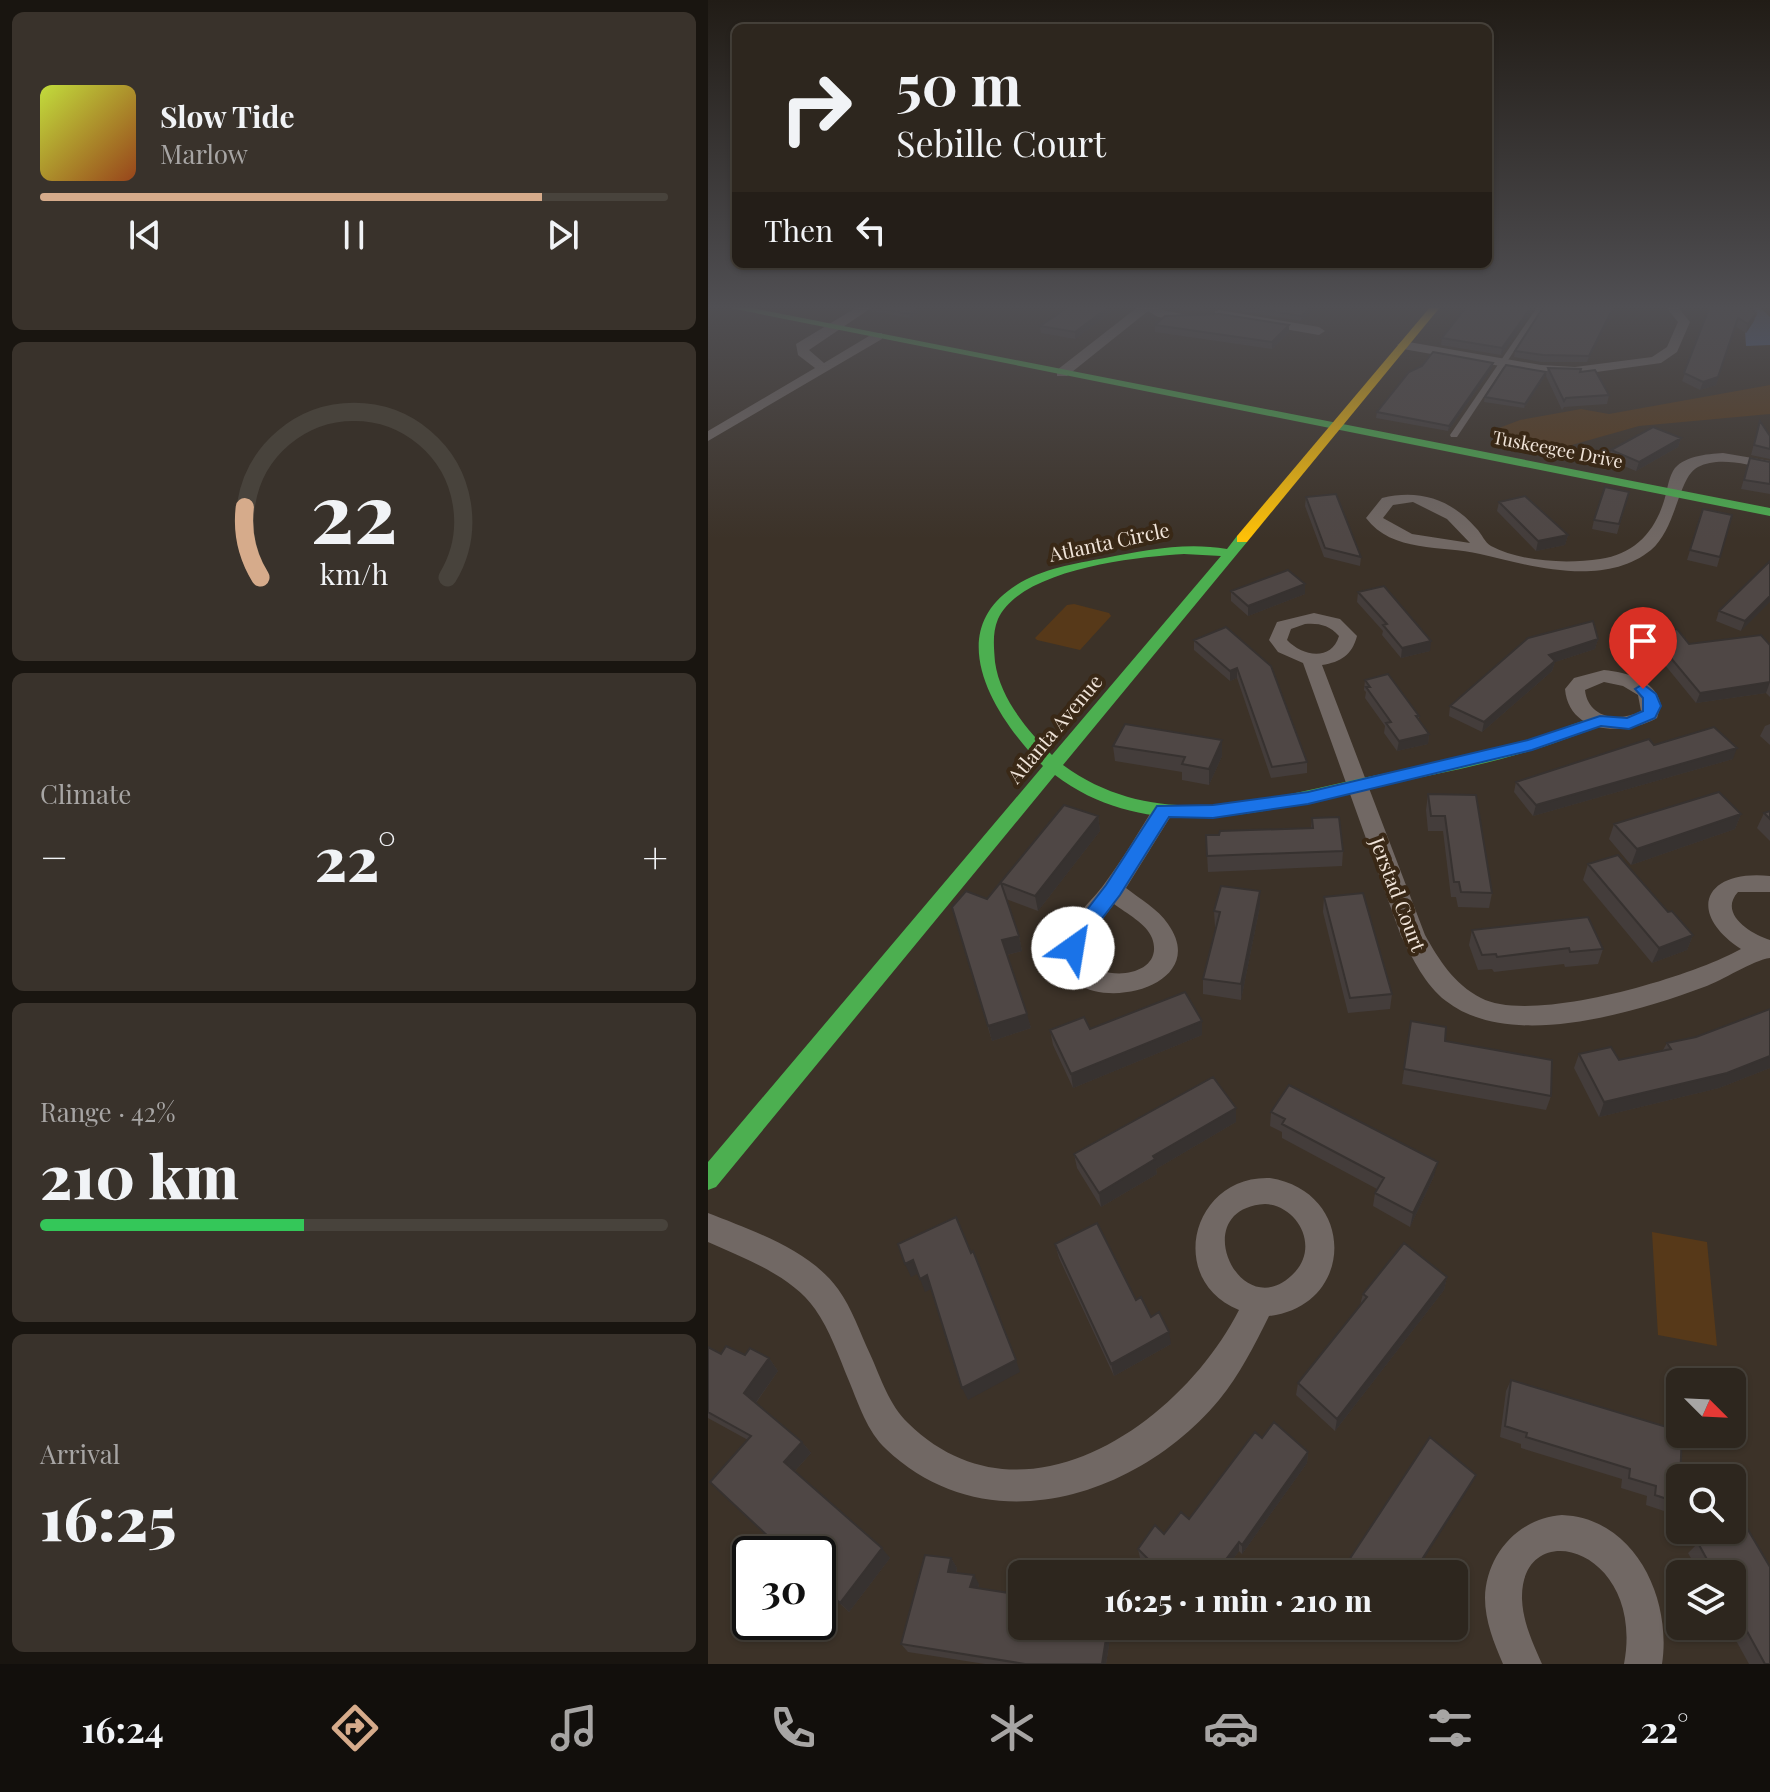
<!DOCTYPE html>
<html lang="en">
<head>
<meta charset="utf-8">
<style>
  body { margin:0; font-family:"Playfair Display",serif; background:#39322b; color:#f1f3f6; height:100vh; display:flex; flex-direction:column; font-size:30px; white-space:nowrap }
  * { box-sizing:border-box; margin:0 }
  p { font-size:26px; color:#a7a5a4 }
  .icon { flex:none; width:44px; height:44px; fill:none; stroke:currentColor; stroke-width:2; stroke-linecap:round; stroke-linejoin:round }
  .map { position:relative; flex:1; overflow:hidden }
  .panel { display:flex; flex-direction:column; gap:12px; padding:12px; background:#191510; width:708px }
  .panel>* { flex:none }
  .banner { position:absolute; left:24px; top:24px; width:760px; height:244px; border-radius:12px; box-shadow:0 2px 6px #0004,0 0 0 2px #48433c; background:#2d261e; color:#f1f3f6; overflow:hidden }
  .needle { width:52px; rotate:114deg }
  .controls { position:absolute; left:958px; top:1368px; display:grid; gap:16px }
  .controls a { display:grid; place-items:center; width:80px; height:80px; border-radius:12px; background:#2d261e; box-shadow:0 2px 6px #0004,0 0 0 2px #48433c; font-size:40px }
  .speed { position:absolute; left:24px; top:1536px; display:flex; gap:16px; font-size:40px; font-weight:700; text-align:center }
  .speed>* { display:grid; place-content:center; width:104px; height:104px; border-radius:50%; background:#2d261e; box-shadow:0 2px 6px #0004,0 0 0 2px #48433c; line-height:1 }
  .speed .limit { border:4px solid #111; border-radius:12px; background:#fff; color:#111 }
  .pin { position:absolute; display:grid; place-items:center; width:68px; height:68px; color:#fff; margin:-82px -34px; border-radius:50% 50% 50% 0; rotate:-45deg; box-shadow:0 0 8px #0007 }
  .pin .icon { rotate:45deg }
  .me { position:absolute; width:88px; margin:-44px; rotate:32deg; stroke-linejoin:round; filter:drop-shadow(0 0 6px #0008) }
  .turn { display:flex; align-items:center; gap:28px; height:168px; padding:0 32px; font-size:36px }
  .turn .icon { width:104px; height:104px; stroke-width:2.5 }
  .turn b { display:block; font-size:56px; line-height:68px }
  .then { display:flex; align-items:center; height:76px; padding:0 32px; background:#0003; gap:16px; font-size:30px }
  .big { font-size:60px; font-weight:800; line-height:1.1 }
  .panel .card { flex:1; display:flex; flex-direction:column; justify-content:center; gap:12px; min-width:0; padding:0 28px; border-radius:12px; background:#39322b }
  .panel .dial { align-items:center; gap:0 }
  .dial svg { height:208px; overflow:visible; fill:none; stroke:#48433c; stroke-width:7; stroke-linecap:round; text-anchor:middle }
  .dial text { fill:#f1f3f6; stroke:none }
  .song { display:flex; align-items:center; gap:24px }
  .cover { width:96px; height:96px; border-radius:12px; background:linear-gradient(135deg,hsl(70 70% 55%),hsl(20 70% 35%)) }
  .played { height:8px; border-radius:4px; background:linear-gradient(90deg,#d6ab8b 80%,#48433c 80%) }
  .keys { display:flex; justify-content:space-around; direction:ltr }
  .heat { display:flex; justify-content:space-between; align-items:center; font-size:44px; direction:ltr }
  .charge { height:12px; border-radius:6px; background:linear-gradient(90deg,#34c759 42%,#48433c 0) }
  .trip { position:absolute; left:300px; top:1560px; width:460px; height:80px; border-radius:12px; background:#2d261e; box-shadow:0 2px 6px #0004,0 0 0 2px #48433c; font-weight:800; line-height:80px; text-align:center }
  .tab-bar { display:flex; height:128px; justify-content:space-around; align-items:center; background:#120f0c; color:#a7a5a4 }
  .tab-bar .icon { width:56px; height:56px }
  .tab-bar .selected { color:#d6ab8b }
  .tab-bar b { font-size:36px; color:#f1f3f6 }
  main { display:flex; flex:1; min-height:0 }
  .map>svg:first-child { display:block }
  .green { fill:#573919 }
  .water { fill:#4b618e }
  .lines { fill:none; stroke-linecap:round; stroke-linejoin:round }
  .lane { fill:#716864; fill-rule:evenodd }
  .street { fill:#716864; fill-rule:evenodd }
  .fast { fill:#4caf50; fill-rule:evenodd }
  .slow { fill:#ffc107; fill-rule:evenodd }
  .wall { fill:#443d3b }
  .shaded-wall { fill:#373230 }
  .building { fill:#4f4745; stroke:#373230; stroke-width:2 }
  .route { fill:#1a73e8; stroke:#114b97; stroke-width:2 }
  .labels { text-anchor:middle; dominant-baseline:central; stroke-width:8; stroke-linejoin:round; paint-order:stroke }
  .far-street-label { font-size:18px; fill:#f0e4d9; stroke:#392816 }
  .street-label { font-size:20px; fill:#f0e4d9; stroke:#392816 }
</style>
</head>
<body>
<main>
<section class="panel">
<div class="card">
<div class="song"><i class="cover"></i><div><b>Slow Tide</b><p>Marlow</p></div></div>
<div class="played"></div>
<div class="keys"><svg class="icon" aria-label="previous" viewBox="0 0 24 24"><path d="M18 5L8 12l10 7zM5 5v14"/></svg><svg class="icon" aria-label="pause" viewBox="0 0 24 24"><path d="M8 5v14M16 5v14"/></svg><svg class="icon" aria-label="next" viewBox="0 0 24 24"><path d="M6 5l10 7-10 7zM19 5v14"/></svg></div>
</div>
<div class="card dial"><svg viewBox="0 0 100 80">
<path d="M14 69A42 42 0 1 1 86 69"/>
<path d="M14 69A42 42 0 0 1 8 42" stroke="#d6ab8b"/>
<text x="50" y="56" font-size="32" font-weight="700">22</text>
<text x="50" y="72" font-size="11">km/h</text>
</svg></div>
<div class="card"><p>Climate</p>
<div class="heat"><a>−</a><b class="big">22°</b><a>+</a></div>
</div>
<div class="card"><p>Range · 42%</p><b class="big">210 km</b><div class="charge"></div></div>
<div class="card"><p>Arrival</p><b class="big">16:25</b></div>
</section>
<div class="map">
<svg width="1062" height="1664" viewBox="0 0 1062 1664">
  <rect width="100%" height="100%" fill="#3c3228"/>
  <path class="green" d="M1062 385V414L931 426 832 454 798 446 789 440 786 434 791 428 812 420 873 409 901 414Z
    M366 604 401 613 403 616 372 650 329 640 327 638 359 605Z
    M944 1232 999 1242 1009 1346 950 1335Z"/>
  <path class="water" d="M1044 306H1050L1062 317V345L1038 346 1037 331 1049 315Z"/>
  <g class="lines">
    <path class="lane" d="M830 306H836L749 437H743L742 435Z"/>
    <path class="street" d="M151 306H166L101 350 116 363 166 333H174V339L0 441V431L107 368 90 355 88 344Z
      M431 306H449L454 310 499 319 493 323 450 317 440 311 359 376H349V370Z
      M957 306H969L982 322 969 352 953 363 867 375 833 373 695 349 689 345 695 341 833 365 867 367 944 357 959 347 970 322Z
      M511 310 611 327 617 331 611 335 507 317V311Z
      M1015 453 1062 461V469C1040 465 1011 456 990 467 970 477 969 528 943 550 896 588 823 566 772 554 734 545 684 553 658 518L674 498C711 489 743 499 768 528 774 534 777 543 783 546 813 562 859 564 892 559 926 554 946 533 956 501 959 492 960 480 965 471 974 456 999 454 1015 453ZM705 502 739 519 762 543 704 534 675 518 685 505Z
      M606 613 632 619 649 636C644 655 633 662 614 665L717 935C731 960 746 984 773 998 824 1025 983 977 1033 949 977 912 997 869 1062 876V892H1030C1010 914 1043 934 1062 940V958C1045 960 1014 981 996 987 926 1013 802 1051 738 1001 717 985 705 959 693 936L595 663 570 652 561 640 569 622ZM597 624C611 623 621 625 631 636 623 662 594 656 579 640L583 629Z
      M896 670C920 673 947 679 953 705L949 718C917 736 861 735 857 689L866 678ZM896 682 915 686 930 695 933 711C910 723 880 718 877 690Z
      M455 804 463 806 466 811 418 888C432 899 450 909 460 924 513 999 336 1024 355 943 360 919 383 903 397 883 415 859 431 831 447 806ZM406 904C418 913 439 924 444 938 458 976 397 983 379 961L380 938Z
      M562 1178C649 1192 647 1306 561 1316 546 1346 532 1374 511 1400 431 1496 280 1546 178 1449 159 1431 151 1405 141 1381 131 1357 122 1330 107 1309 83 1275 37 1259 0 1242V1213C43 1230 102 1250 130 1289 144 1308 152 1333 162 1354 173 1378 181 1405 200 1423 314 1535 473 1424 531 1310 457 1280 484 1175 562 1178ZM557 1204C590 1206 611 1246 587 1272 534 1330 476 1209 557 1204Z
      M854 1515C928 1518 964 1600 954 1664H916C938 1547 812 1513 814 1599 815 1623 825 1643 834 1664H795C786 1643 777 1621 777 1598 778 1554 811 1518 854 1515Z"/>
    <path class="fast" d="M12 306H33L1062 508V516Z
      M534 535 539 536V542L355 765C445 831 550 802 650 779 701 768 754 759 805 745 834 737 862 724 892 716L900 721 898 725C869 734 841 746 811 754 763 768 713 777 663 788 559 811 442 847 347 775L8 1187 0 1190V1162L335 766C291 722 233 637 304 588 331 569 365 564 397 558 438 550 477 542 519 549L529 536ZM476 554 513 556 344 755C319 730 292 698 287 662 286 648 284 633 290 619 313 569 427 557 476 554Z"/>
    <path class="slow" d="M723 306H733L539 542H529V536Z"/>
  </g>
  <path class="wall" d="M220 306 202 318 163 311 162 307Z
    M362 306H411L367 339 333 333 332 326Z
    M472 306H503L502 310 495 311 472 310Z
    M518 306H607L593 321 520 309Z
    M759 306H828L793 355 733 345 734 338Z
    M908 306 879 362H833L806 357 807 351Z
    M995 306H1040L1048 313 1046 321 1038 333 1027 326 1008 385 992 390 974 381 1001 310Z
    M447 325H581V332L564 349 447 332Z
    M714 366 784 368 740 431 668 418 669 412Z
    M840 368 873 371 901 395 899 404 856 407 854 410 838 376Z
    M837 376 816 408 776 402 777 397Z
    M1052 421 1062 436V459L1043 455Z
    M973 438 970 447 928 471 901 460 903 450Z
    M1042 458 1062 462V494L1033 489Z
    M921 492 909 534 884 529 886 520Z
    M598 497 653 557 652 566 616 557 597 506Z
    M791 502 860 535 857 545 828 551 789 511Z
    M995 509 1024 515 1009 567 979 560Z
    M1062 561 1033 631 1008 621 1011 611Z
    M597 584V594L540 616 523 601V591Z
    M650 592 722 651 693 658 674 635 675 631 649 602Z
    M518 627 599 762V773L563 778 529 678 522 681 486 650V640Z
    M942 633 981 644 1062 645V697L1058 693 988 703 939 643Z
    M890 639 887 649 847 662 844 671 774 732 741 716 742 706Z
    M657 680 711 716V719L721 734 720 744 689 751 676 733 677 726 657 698 658 692 656 690Z
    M1062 724V745L1052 736 1057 726Z
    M514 740V756L501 785 474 780V772L407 761 405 746Z
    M946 745 1025 759 825 816 806 792 808 782Z
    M720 794 768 795 784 893 781 908 750 907 748 897H743L735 831H720L718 810Z
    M356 805 390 816 392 831 330 911 298 899 311 936 314 951 299 955 323 1028 284 1041 248 922 279 899Z
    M1062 811V841L1049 828 1056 813Z
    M1033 814 1027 829 923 865 901 839 906 824Z
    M604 818 635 851 634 866 500 872 498 835 603 828Z
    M880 864 960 912 985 935 979 950 944 963 875 880Z
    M552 891V906L533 1000 495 994V979L508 927H507L506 911Z
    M616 897 684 994 682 1009 640 1013 615 912Z
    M764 930 895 949 890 964 857 967 856 964 786 972 784 969 770 970 761 945Z
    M1062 1009V1068L1011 1088 891 1117 866 1068 871 1054 911 1060 955 1050 959 1043 988 1037Z
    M703 1021 737 1041 843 1096 838 1110 694 1084Z
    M382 1029 494 1035 365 1088 345 1045 342 1030Z
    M528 1108V1122L448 1169 449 1174 393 1207 369 1168 366 1154Z
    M563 1112 726 1176 702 1227 665 1206 667 1193 669 1189 574 1138V1132L562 1126Z
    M347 1244 428 1300 463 1344 406 1376 351 1258Z
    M739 1277 736 1290 627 1431 588 1395 590 1383 652 1305 655 1294Z
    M0 1347 13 1354 61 1358 70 1371 48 1403 94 1442 103 1453 87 1471 182 1558 141 1612 110 1583 40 1440 0 1418Z
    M803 1380 971 1503 962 1513 938 1505 939 1496 913 1488 914 1479 813 1448V1444L792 1437 798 1391Z
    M554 1438 600 1452 599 1463 534 1554 531 1551 514 1574H448L432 1558 430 1549 481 1519Z
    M1036 1523 1062 1567V1664H1041L1020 1626H1024V1574H992L980 1553 990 1543 1020 1530H1024V1528Z
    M243 1558 249 1568 248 1573 271 1584 270 1588 314 1626H404L398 1664H277L200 1652 193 1644Z
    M683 1626H696L691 1634Z"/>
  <path class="shaded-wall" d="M213 306H220L202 318 201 314Z
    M402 306H411L367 339V332Z
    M503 306 502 310 495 311V307Z
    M603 306H607V307L593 321V316Z
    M824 306H828L793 355 794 348Z
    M906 306H908L879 362 881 356Z
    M1048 313 1046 321 1038 333 1040 324Z
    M1030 318 1008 385 992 390 995 382Z
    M581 325V332L564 349V342Z
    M785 363 784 368 740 431 741 426Z
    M838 372 837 376 816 408 817 404Z
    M973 438 970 447 928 471 931 462Z
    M860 535 857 545 828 551 830 541Z
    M597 584V594L540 616V606Z
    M1062 596V602L1033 631 1037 621Z
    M890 639 887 649 847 662 844 671 774 732 776 722 841 655Z
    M723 641 722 651 693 658 694 648Z
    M529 668V678L522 681V671Z
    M1062 682 1058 693 988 703 992 693Z
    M721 734 720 744 689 751 691 741Z
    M514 740V756L501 785V769Z
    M1029 748 1025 759 825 816 828 805Z
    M1033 814 1027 829 923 865 929 849Z
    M390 816 392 831 330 911 327 896Z
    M552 891V906L533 1000V984Z
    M985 935 979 950 944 963 951 948Z
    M311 936 314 951 298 955 294 940Z
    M319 1014 323 1028 284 1041 280 1026Z
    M494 1021V1035L365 1088 363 1074Z
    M1062 1056V1068L1011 1088 891 1117 896 1102Z
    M528 1108V1122L448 1169 449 1174 393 1207 391 1193 445 1156Z
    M730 1162 726 1176 702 1227 705 1213Z
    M205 1260 211 1273 203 1277 197 1264Z
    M219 1275 225 1288 217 1292 212 1279Z
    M739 1277 736 1290 627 1431 629 1419Z
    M461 1332 463 1344 406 1376 403 1364Z
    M61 1358 70 1371 46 1405 36 1393Z
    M308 1360 312 1372 260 1400 254 1388Z
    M94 1442 103 1453 85 1473 76 1462Z
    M600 1452 599 1463 534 1554V1545Z
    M768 1475 763 1485 707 1573 711 1564Z
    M531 1542V1551L514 1574H507Z
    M174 1548 182 1558 141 1612 132 1603Z
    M243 1558 249 1568 246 1581 240 1572Z
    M266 1575 271 1584 268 1596 262 1587Z
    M400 1626H404L398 1664H394Z"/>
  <path class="building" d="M164 306H213L201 314 162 307Z
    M362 306H402L367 332 332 326Z
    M531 306H603L593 316Z
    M759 306H824L794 348 734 338Z
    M836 306H906L881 356 835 355 807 351Z
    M1002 306H1040L1048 313 1040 324 1030 318 1010 377 995 382 976 373Z
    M512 314 581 325 564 342 447 325 457 316Z
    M725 352 785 363 741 426 669 412 701 372 714 366Z
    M798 365 838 372 817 404 777 397Z
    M840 368 873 369 872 372 887 370 901 395 858 398 856 401Z
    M1052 421 1062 436V449L1046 445Z
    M945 427 973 438 931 462 903 450Z
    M1042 458 1062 462V484L1036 480Z
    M897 487 921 492 911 524 886 520Z
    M628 494 653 557 617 548 598 497Z
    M817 496 860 535 830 541 791 502Z
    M995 509 1024 515 1012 557 982 550Z
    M1062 561V596L1037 621 1011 611Z
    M580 570 597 584 540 606 523 591Z
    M676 586 723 641 694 648 675 625 679 624 650 592Z
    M885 621 890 639 841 655 847 661 776 722 742 706 820 638Z
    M518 627 563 666 599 762 564 767 529 668 522 671 486 640Z
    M969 629 981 644 1053 635 1062 645V682L992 693 942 633Z
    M680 674 711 716H708L721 734 691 741 678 723 683 722 658 687H662L657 680Z
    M417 724 514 740 501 769 474 764 477 757 405 746Z
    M1006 727 1029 748 828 805 808 782 941 739 946 745Z
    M1011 792 1033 814 929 849 906 824Z
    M720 794 768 795 784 893 753 892 751 882H746L737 816H723Z
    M356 805 390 816 327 896 293 883 311 936 294 940 319 1014 280 1026 244 907 258 891 279 899Z
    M1062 811V819L1056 813Z
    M631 817 635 851 499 856 498 835H511L512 831 605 828 604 818Z
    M910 855 960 912 964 911 985 935 951 948 880 864Z
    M513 886 552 891 533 984 495 979 512 912 506 911Z
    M655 893 684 994 642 998 616 897Z
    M880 917 895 949 862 952 861 948 789 957 788 954 774 955 764 930Z
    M477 992 494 1021 363 1074 342 1030 376 1017 382 1029Z
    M1062 1009V1056L1019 1073 896 1102 871 1054 903 1047 911 1060 963 1049 959 1043 988 1037Z
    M703 1021 738 1027 737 1041 844 1060 843 1096 696 1069Z
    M505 1077 528 1108 445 1156 447 1159 391 1193 366 1154Z
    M581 1085 730 1162 705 1213 667 1193 676 1178 574 1124 577 1119 563 1112Z
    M248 1217 263 1253 265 1251 308 1360 254 1388 219 1275 212 1279 205 1260 197 1264 190 1244Z
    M389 1223 428 1300 433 1297 443 1317 451 1312 461 1332 403 1364 347 1244Z
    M696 1243 739 1277 629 1419 590 1383 659 1297 655 1294Z
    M18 1346 37 1355 42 1348 61 1358 36 1393 94 1442 76 1462 174 1548 132 1603 110 1583V1554H79L2 1482 43 1436 0 1412V1347L13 1354Z
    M803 1380 972 1431V1434H974L971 1503 947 1495 948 1486 921 1478 922 1469 818 1437 819 1433 797 1426Z
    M566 1422 600 1452 534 1545 531 1542 507 1574H455L430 1549 447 1525 456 1534 473 1512 481 1519 547 1432 554 1438Z
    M722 1437 768 1475 711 1564 717 1570 715 1574H640L635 1569Z
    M1036 1523 1062 1567V1664H1057L1024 1604V1574H1007L990 1543 1020 1530H1024V1528Z
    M217 1555 243 1558 240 1572 266 1575 262 1587 314 1595V1626H400L394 1664H317L193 1644Z"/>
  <linearGradient id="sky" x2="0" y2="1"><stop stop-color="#211c16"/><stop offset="0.57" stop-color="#504f53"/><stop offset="1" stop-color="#504f53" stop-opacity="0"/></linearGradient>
  <rect width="1062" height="539" fill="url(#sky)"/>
  <path class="route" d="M935 684 948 694 953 706 947 718 921 729 893 726 824 750 600 804 505 818 461 817 412 895 377 941 372 954H358L355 948 361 933 398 885 449 806 505 805 600 792 820 740 892 716 919 718 935 711V698L927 689Z"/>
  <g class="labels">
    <g class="far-street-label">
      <text transform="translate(850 449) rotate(11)">Tuskeegee Drive</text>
    </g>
    <g class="street-label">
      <text transform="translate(401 541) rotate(-12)">Atlanta Circle</text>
      <text transform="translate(346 728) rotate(-50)">Atlanta Avenue</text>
      <text transform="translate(691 894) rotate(69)">Jerstad Court</text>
    </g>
  </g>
</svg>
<div class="controls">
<a><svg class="needle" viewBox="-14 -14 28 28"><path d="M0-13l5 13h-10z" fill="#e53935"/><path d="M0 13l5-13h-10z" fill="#a7a5a4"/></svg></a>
<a><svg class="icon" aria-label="search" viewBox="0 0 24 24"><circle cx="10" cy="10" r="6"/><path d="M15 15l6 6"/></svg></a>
<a><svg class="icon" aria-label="layers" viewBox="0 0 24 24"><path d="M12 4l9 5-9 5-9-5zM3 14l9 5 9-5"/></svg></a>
</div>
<div class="speed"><div class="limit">30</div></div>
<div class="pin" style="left:935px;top:689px;background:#d93025"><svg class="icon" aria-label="arrive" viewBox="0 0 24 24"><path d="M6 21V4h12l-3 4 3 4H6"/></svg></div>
<svg class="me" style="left:365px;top:948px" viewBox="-20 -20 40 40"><circle r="19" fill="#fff"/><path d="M0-13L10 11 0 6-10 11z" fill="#1a73e8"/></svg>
<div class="trip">16:25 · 1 min · 210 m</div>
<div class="banner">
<div class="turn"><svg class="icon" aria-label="right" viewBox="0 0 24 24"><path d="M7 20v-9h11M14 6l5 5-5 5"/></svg><div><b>50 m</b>Sebille Court</div></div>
<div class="then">Then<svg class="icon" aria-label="left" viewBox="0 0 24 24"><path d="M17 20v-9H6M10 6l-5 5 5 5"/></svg></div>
</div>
</div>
</main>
<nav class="tab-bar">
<b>16:24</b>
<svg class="icon selected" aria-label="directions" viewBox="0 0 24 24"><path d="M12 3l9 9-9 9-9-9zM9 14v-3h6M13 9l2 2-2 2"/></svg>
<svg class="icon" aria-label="music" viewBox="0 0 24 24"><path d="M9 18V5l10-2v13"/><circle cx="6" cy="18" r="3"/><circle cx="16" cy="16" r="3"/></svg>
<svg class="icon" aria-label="phone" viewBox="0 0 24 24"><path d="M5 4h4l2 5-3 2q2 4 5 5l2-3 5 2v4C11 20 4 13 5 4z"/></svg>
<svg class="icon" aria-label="climate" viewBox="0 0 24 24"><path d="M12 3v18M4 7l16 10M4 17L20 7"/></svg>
<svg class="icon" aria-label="car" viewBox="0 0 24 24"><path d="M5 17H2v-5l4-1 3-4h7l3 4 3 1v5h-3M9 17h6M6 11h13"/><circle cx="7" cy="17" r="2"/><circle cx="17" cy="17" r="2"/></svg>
<svg class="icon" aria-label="filters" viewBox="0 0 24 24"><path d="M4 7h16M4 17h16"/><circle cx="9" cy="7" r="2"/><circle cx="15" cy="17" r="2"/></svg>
<b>22°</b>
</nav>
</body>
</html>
